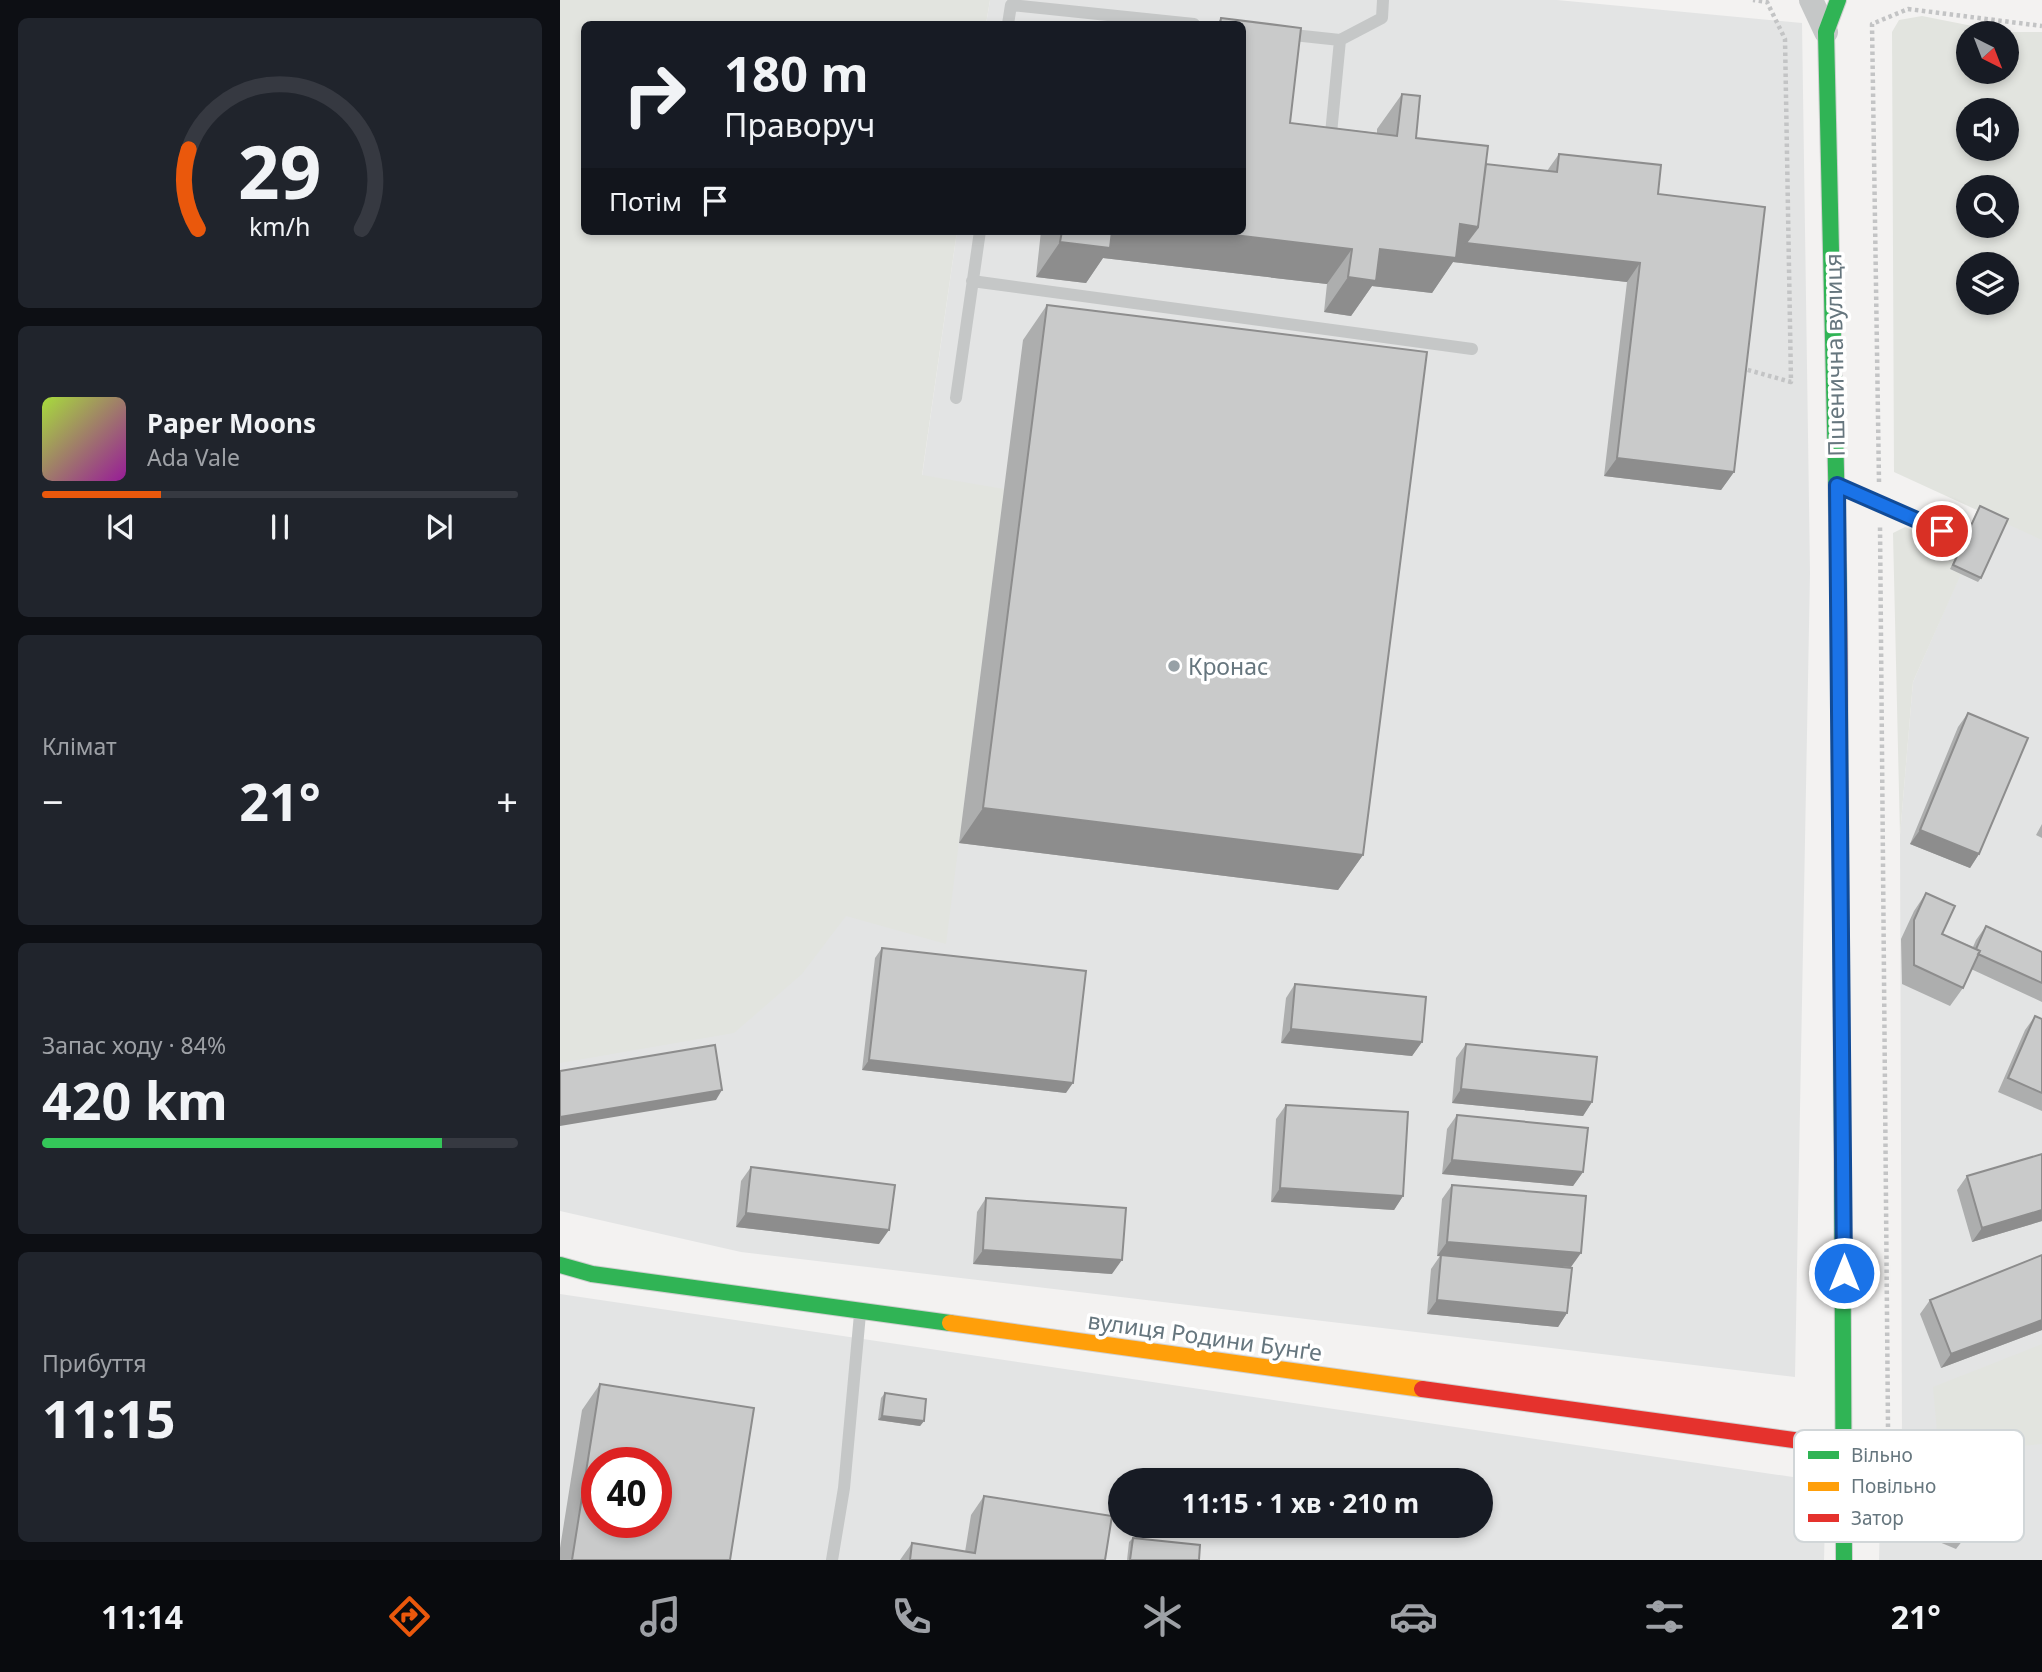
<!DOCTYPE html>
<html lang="uk">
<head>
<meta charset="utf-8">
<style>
  body { margin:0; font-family:"Noto Sans",sans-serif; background:#20242c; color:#f1f3f6; height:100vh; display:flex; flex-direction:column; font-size:26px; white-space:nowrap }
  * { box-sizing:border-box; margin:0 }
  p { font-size:23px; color:#9ea1a6 }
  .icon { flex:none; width:38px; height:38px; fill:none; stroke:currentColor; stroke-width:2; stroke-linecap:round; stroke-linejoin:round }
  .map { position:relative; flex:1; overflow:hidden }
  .panel { display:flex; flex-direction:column; gap:18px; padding:18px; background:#0d0f14; width:560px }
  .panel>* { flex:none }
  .top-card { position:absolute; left:21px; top:21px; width:665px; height:214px; border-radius:10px; box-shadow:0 4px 10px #0003; background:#171b24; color:#f1f3f6; overflow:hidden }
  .needle { width:46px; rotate:138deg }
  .fabs { position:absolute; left:1396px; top:21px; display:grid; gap:14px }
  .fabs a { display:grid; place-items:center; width:63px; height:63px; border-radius:50%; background:#171b24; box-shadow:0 4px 10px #0003; font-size:35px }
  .speed { position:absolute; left:21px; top:1447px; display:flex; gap:14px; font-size:35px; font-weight:700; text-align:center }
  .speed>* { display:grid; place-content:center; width:91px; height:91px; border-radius:50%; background:#171b24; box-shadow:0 4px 10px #0003; line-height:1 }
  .speed .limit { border:10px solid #d22; background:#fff; color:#111 }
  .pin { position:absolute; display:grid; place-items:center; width:60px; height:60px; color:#fff; margin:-30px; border:4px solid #fff; border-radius:50%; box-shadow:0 2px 7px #0007 }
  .me { position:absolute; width:77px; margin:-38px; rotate:0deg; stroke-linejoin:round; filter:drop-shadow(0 0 5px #0008) }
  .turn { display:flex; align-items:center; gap:24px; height:147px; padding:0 28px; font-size:32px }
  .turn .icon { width:91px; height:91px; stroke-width:2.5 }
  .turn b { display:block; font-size:49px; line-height:60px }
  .then { display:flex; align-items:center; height:66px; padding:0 28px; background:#0003; gap:14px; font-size:26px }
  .big { font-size:52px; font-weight:700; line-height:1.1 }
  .panel .tile { flex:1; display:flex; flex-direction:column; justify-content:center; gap:10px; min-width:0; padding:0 24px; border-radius:10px; background:#20242c }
  .panel .dial { align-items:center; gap:0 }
  .dial svg { height:182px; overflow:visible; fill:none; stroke:#363941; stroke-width:7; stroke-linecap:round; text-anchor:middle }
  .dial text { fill:#f1f3f6; stroke:none }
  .song { display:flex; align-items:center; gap:21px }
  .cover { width:84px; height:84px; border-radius:10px; background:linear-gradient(135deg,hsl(80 70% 55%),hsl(300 70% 35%)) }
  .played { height:7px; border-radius:4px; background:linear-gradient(90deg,#ea580c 25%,#363941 25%) }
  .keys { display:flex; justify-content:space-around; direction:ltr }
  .heat { display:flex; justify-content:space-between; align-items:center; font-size:38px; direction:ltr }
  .charge { height:10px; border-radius:5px; background:linear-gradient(90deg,#34c759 84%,#363941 0) }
  .trip { position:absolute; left:548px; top:1468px; width:385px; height:70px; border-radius:35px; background:#171b24; box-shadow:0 4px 10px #0003; font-weight:700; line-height:70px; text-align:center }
  .dock { display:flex; height:112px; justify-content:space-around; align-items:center; background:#090b0e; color:#9ea1a6 }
  .dock .icon { width:49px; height:49px }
  .dock .current { color:#ea580c }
  .dock b { font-size:32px; color:#f1f3f6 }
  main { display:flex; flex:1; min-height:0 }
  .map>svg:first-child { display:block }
  .built { fill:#e3e4e4; fill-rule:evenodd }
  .green { fill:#e2e4df; fill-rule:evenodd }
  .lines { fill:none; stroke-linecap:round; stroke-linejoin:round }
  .fast-casing { stroke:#cfcfcf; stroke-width:18 }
  .slow-casing { stroke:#cfcfcf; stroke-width:18 }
  .jam-casing { stroke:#cfcfcf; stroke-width:18 }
  .path { stroke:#c3c4c5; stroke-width:4.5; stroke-dasharray:3.5 3.5; stroke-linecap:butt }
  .lane { stroke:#c5c7c7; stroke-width:12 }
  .street { stroke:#c5c7c7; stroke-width:24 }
  .fast { stroke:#30b455; stroke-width:16 }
  .slow { stroke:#ff9f0a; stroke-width:16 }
  .jam { stroke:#e5322d; stroke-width:16 }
  .wall { fill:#adaeae }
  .shaded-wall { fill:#8d8d8d }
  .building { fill:#c9caca; stroke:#8d8d8d; stroke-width:2; fill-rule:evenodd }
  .route-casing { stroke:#114b97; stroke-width:18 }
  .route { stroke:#1a73e8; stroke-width:12 }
  .poi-dot { fill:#97a1a6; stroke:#fff; stroke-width:2.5 }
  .labels { text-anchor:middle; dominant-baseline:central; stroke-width:7; stroke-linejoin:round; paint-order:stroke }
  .street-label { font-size:23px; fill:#66767e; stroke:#fff }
  .poi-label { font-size:23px; fill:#66767e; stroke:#fff; text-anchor:start }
  .key { fill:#fff; stroke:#d1d6d8; stroke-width:2 }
  .key-label { font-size:19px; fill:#66767e }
</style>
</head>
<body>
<main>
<section class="panel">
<div class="tile dial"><svg viewBox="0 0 100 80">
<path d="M14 69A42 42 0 1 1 86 69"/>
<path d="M14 69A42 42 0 0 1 10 34" stroke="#ea580c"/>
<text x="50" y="56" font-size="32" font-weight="700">29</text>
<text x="50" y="72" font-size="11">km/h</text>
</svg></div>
<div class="tile">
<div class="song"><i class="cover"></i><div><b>Paper Moons</b><p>Ada Vale</p></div></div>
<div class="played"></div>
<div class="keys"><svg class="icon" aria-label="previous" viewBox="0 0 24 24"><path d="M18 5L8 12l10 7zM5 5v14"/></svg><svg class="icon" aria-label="pause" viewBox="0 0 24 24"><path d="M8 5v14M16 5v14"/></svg><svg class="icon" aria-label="next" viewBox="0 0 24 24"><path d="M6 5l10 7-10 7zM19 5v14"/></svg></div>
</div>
<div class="tile"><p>Клімат</p>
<div class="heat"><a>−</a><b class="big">21°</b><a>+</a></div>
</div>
<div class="tile"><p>Запас ходу · 84%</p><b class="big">420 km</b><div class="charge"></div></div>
<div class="tile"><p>Прибуття</p><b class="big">11:15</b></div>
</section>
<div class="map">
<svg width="1482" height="1560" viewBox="0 0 1482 1560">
  <rect width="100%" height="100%" fill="#f3f2f1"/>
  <path class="built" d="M430 0H997L1242 23 1250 573 1235 1377 181 1252 0 1211V852L301 904 397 231H682V24H426Z
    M1482 381V1560H1319L1320 1520 1342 1448 1340 835 1353 682 1400 575 1390 569 1417 511 1424 515Z
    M0 1294 1266 1482 1264 1560H0ZM37 1463H96V1522H37ZM560 1480H920V1526H560Z"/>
  <path class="green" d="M0 0H430L426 24H24V231H397L362 475 444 489 386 944 286 916 242 974 174 1033 0 1063Z
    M1362 16 1443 32H1482V540L1334 472 1332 32 1339 20ZM1409 33H1447V72H1409ZM1409 110H1447V149H1409ZM1409 187H1447V226H1409ZM1409 264H1447V303H1409Z
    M1345 527 1400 548 1401 574 1353 682 1340 835 1333 533Z
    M1482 1344V1444L1379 1455 1373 1387Z"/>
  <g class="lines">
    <g class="fast-casing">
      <path id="fast" d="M1278 0 1266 32 1279 603
        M1281 939 1284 1560
        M0 1265 32 1274 390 1323"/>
    </g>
    <g class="slow-casing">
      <path id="slow" d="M390 1323 862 1389"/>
    </g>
    <g class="jam-casing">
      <path id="jam" d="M1279 603 1281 939
        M862 1389 1285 1447"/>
    </g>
    <path class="path" d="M1181 368 1231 382 1225 39 1207 2 1193 0
      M1319 482 1312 24 1348 9 1482 26
      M1318 1482 1328 1427 1320 526"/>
    <path class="lane" d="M448 24 451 5 634 24
      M724 34 780 40 822 18 823 0
      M770 144 780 40
      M412 281 912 349
      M396 398 420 231
      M1278 486 1403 540
      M272 1560 284 1488 300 1314"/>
    <path class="street" d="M1251 0 1266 32"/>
    <use href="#fast" class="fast"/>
    <use href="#slow" class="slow"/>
    <use href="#jam" class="jam"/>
  </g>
  <path class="wall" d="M661 18 741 28 730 123 817 133V129L842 94 860 96 856 138 928 146 926 164 987 171 999 154 1101 165 1098 194 1205 207 1174 472 1161 490 1044 476 1067 282 893 262 872 293 812 286 791 316 764 312 767 284 543 258 526 283 476 277 481 231H682V24H657Z
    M487 305 803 855 778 890 399 843 463 340Z
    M1420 506 1421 578 1418 582 1390 569 1417 511Z
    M1408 713 1419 854 1410 868 1350 844 1398 727Z
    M1482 824V838L1476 835Z
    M1366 893 1382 934 1413 947 1416 940 1426 926 1482 952V1002L1411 969 1403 988 1390 1006 1342 984 1341 939 1354 911Z
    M322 948 506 1093 302 1070 315 958Z
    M735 984 862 1042 852 1056 721 1043 726 998Z
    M1475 1016 1482 1019V1111L1438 1092 1465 1030Z
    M906 1044 1032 1102 1023 1116 892 1103 896 1058Z
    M726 1105 843 1196 834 1210 711 1202 716 1119Z
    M897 1115 1023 1172 1013 1186 882 1174 887 1129Z
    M1482 1154V1221L1412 1242 1397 1190 1407 1176Z
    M191 1167 319 1244 176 1227 181 1181Z
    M892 1185 1011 1267 968 1264 1007 1313 998 1327 867 1314 871 1269 880 1256H877L882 1199Z
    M426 1198 552 1274 413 1264 417 1212Z
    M1482 1255V1330L1381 1368 1360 1314 1370 1300Z
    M40 1384 170 1560H0V1548L22 1410Z
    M325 1393 364 1421 360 1426 318 1420 321 1398Z
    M1411 1456 1403 1540 1396 1549 1372 1539 1404 1466Z
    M424 1496 545 1560H340L352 1543 405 1552 411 1515Z
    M573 1538 639 1560H567L569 1542Z"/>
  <path class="shaded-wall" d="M900 224 918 227 1080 263 1067 282 893 262 872 293 812 286 791 316 764 312 788 277 820 249Z
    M547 231H640L792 249 767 284 543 258 526 283 476 277 500 242Z
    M1057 458 1174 472 1161 490 1044 476Z
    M423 808 803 855 778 890 399 843Z
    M1360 830 1419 854 1410 868 1350 844Z
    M731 1029 862 1042 852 1056 721 1043Z
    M309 1060 513 1083 506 1093 302 1070Z
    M901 1089 1032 1102 1023 1116 892 1103Z
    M162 1090 156 1100 0 1126V1117Z
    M892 1160 1023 1172 1013 1186 882 1174Z
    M720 1188 843 1196 834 1210 711 1202Z
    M1482 1210V1221L1412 1242 1422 1228Z
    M186 1213 329 1230 319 1244 176 1227Z
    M887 1242 1021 1253 1011 1267 877 1256Z
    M423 1250 562 1260 552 1274 413 1264Z
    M877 1300 1007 1313 998 1327 867 1314Z
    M1482 1320V1330L1381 1368 1391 1354Z
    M322 1416 364 1421 360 1426 318 1420Z"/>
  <path class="building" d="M661 18 741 28 730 123 837 136 842 94 860 96 856 138 928 146 918 227 900 224 896 258 820 249 816 281 788 277 792 249 640 231H682V24H660Z
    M999 154 1101 165 1098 194 1205 207 1174 472 1057 458 1080 263 906 243 918 227 926 164 997 172Z
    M502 231H552L550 248 500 242Z
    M487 305 867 352 803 855 423 808Z
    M1420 506 1448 519 1421 578 1393 565Z
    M1408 713 1468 738 1419 854 1360 830Z
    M1366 893 1395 906 1382 934 1420 951 1403 988 1354 965V920Z
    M1426 926 1482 952V983L1418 954 1420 951 1416 949Z
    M322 948 526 971 513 1083 309 1060Z
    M735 984 866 997 862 1042 731 1029Z
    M1475 1016 1482 1019V1093L1448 1078Z
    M906 1044 1037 1057 1032 1102 901 1089Z
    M155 1045 162 1090 0 1117V1071Z
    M726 1105 848 1112 843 1196 720 1188Z
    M897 1115 1028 1128 1023 1172 892 1160Z
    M1482 1154V1210L1422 1228 1407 1176Z
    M191 1167 335 1185 329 1230 186 1213Z
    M892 1185 1026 1196 1021 1253 887 1242Z
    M426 1198 566 1208 562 1260 423 1250Z
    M881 1255 1012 1268 1007 1313 877 1300Z
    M1482 1255V1320L1391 1354 1370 1300Z
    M40 1384 194 1408 170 1560H12ZM37 1463H96V1522H37Z
    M325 1393 366 1399 364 1421 322 1416Z
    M424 1496 552 1516 545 1560H350L352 1543 415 1553Z
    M573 1538 640 1545 639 1560H570Z"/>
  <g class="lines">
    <g class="route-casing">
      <path id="route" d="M1284 1273 1277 485 1382 531"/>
    </g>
    <use href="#route" class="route"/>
  </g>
  <circle class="poi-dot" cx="614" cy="666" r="7"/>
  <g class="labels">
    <g class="street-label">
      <text transform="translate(1274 355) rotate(-91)">Пшенична вулиця</text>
      <text transform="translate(645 1336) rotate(8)">вулиця Родини Бунґе</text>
    </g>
    <g class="poi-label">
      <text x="628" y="666">Кронас</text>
    </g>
  </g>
  <rect x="1234" y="1430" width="230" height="112" rx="10" class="key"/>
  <rect x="1248" y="1451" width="31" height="8" fill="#30b455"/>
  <rect x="1248" y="1482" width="31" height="9" fill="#ff9f0a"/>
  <rect x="1248" y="1514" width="31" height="8" fill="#e5322d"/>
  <g class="key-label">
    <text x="1291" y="1462">Вільно</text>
    <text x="1291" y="1493">Повільно</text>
    <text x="1291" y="1525">Затор</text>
  </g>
</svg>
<div class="fabs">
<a><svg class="needle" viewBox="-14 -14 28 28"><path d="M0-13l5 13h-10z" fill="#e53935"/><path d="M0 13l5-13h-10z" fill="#9ea1a6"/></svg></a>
<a><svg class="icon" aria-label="sound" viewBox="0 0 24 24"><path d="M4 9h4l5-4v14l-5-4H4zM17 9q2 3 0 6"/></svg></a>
<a><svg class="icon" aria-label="search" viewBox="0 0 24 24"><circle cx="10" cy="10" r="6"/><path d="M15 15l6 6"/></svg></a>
<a><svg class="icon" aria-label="layers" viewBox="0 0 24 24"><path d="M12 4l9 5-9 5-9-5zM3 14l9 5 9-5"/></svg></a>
</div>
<div class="speed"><div class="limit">40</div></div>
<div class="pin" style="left:1382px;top:531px;background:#d93025"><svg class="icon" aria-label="arrive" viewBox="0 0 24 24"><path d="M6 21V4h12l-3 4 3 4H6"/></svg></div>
<svg class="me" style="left:1284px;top:1273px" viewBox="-20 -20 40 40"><circle r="17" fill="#1a73e8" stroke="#fff" stroke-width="3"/><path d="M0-11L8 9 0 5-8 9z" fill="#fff"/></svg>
<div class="trip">11:15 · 1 хв · 210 m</div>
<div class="top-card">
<div class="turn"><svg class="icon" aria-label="right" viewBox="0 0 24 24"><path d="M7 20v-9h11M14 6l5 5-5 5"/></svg><div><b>180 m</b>Праворуч</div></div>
<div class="then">Потім<svg class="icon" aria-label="arrive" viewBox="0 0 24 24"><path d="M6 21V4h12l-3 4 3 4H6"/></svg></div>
</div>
</div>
</main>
<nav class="dock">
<b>11:14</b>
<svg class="icon current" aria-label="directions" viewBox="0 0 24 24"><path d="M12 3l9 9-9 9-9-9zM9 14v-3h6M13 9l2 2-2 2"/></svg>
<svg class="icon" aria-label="music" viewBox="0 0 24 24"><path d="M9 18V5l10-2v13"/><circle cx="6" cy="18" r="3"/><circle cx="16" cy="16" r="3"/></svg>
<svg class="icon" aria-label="phone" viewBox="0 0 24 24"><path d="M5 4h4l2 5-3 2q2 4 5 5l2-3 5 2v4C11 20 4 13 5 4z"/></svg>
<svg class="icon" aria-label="climate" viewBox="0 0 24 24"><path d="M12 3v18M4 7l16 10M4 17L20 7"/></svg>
<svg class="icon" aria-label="car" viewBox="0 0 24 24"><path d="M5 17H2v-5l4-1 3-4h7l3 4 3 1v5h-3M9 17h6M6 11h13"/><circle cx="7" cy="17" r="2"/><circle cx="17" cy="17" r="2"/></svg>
<svg class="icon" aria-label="filters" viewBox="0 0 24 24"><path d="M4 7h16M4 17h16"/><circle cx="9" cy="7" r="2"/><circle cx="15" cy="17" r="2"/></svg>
<b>21°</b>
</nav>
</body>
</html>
